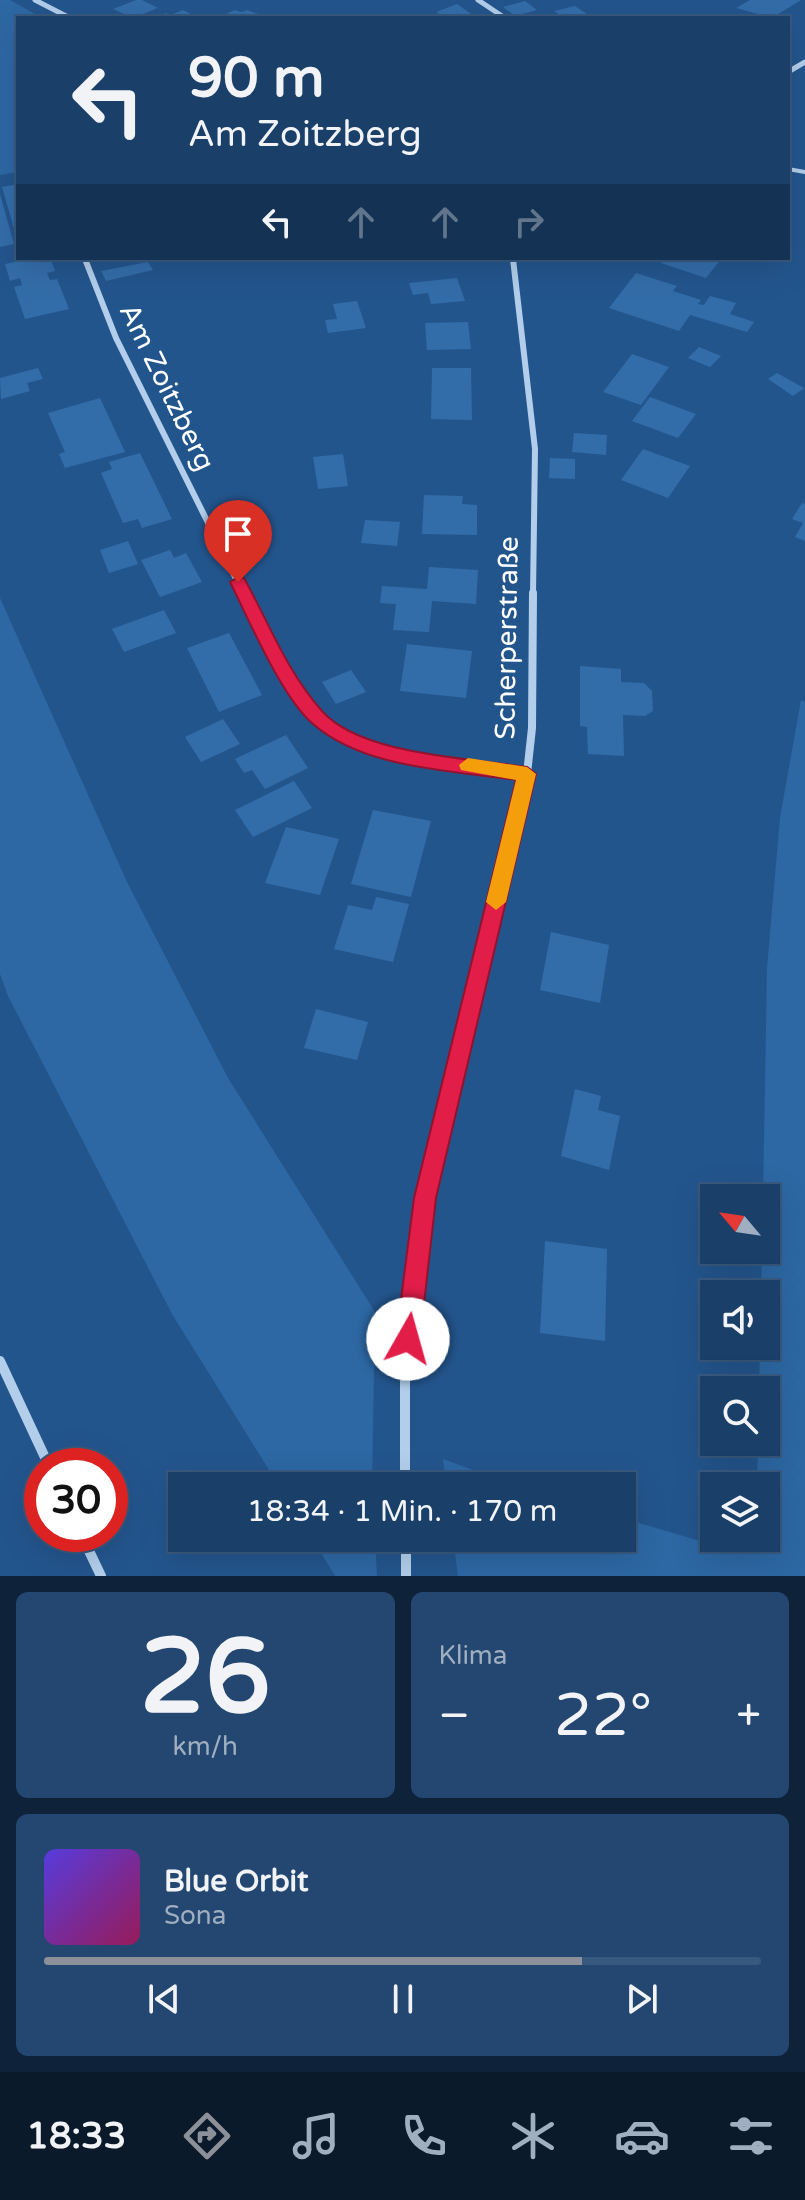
<!DOCTYPE html>
<html lang="de">
<head>
<meta charset="utf-8">
<style>
  body { margin:0; font-family:"Varela Round",sans-serif; background:#234770; color:#f1f3f6; height:100vh; display:flex; flex-direction:column; font-size:30px; white-space:nowrap }
  * { box-sizing:border-box; margin:0 }
  p { font-size:26px; color:#9fafc1 }
  .icon { flex:none; width:44px; height:44px; fill:none; stroke:currentColor; stroke-width:2; stroke-linecap:round; stroke-linejoin:round }
  .map { position:relative; height:1576px; overflow:hidden }
  .sheet { display:flex; flex-direction:column; gap:16px; padding:16px; background:#0e233a; flex:1 }
  .sheet>* { flex:none }
  .top-card { position:absolute; left:16px; top:16px; width:774px; height:244px; border-radius:0px; box-shadow:0 8px 32px #0002,0 0 0 2px #38597e; background:#1a406a; color:#f1f3f6; overflow:hidden }
  .needle { width:52px; rotate:299deg }
  .fabs { position:absolute; left:700px; top:1184px; display:grid; gap:16px }
  .fabs a { display:grid; place-items:center; width:80px; height:80px; border-radius:0px; background:#1a406a; box-shadow:0 8px 32px #0002,0 0 0 2px #38597e; font-size:40px }
  .speed { position:absolute; left:24px; top:1448px; display:flex; gap:16px; font-size:40px; font-weight:700; text-align:center }
  .speed>* { display:grid; place-content:center; width:104px; height:104px; border-radius:50%; background:#1a406a; box-shadow:0 8px 32px #0002,0 0 0 2px #38597e; line-height:1 }
  .speed .limit { border:12px solid #d22; background:#fff; color:#111 }
  .pin { position:absolute; display:grid; place-items:center; width:68px; height:68px; color:#fff; margin:-82px -34px; border-radius:50% 50% 50% 0; rotate:-45deg; box-shadow:0 0 8px #0007 }
  .pin .icon { rotate:45deg }
  .me { position:absolute; width:88px; margin:-44px; rotate:7deg; stroke-linejoin:round; filter:drop-shadow(0 0 6px #0008) }
  .turn { display:flex; align-items:center; gap:28px; height:168px; padding:0 40px; font-size:36px }
  .turn .icon { width:104px; height:104px; stroke-width:2.5 }
  .turn b { display:block; font-size:56px; line-height:68px }
  .lanes { display:flex; align-items:center; height:76px; padding:0 40px; background:#0003; justify-content:center; gap:40px; direction:ltr }
  .lanes .off { opacity:.35 }
  .big { font-size:60px; font-weight:600; line-height:1.1 }
  .sheet .card { flex:1; display:flex; flex-direction:column; justify-content:center; gap:12px; min-width:0; padding:0 28px; border-radius:12px; background:#234770 }
  .sheet .dial { align-items:center; gap:0 }
  .dial b { font-size:104px; line-height:1 }
  .song { display:flex; align-items:center; gap:24px }
  .cover { width:96px; height:96px; border-radius:12px; background:linear-gradient(135deg,hsl(250 70% 55%),hsl(330 70% 35%)) }
  .played { height:8px; border-radius:4px; background:linear-gradient(90deg,#8c9099 75%,#38597e 75%) }
  .keys { display:flex; justify-content:space-around; direction:ltr }
  .heat { display:flex; justify-content:space-between; align-items:center; font-size:44px; direction:ltr }
  .sheet .tiles { flex:1; display:grid; gap:16px; grid-template-columns:1fr 1fr }
  .card:last-child { grid-column:span 2 }
  .trip { position:absolute; left:168px; top:1472px; width:468px; height:80px; border-radius:0px; background:#1a406a; box-shadow:0 8px 32px #0002,0 0 0 2px #38597e; font-weight:600; line-height:80px; text-align:center }
  .menu { display:flex; height:128px; justify-content:space-around; align-items:center; background:#0a1a2a; color:#9fafc1 }
  .menu .icon { width:56px; height:56px }
  .menu .selected { color:#8c9099 }
  .menu b { font-size:36px; color:#f1f3f6 }
  .map>svg:first-child { display:block }
  .green { fill:#2d68a4 }
  .building { fill:#336da9 }
  .lines { fill:none; stroke-linecap:round; stroke-linejoin:round }
  .service { stroke:#b2ceeb; stroke-width:4 }
  .minor-far3 { stroke:#b2ceeb; stroke-width:5 }
  .minor-far2 { stroke:#b2ceeb; stroke-width:6 }
  .minor-far1 { stroke:#b2ceeb; stroke-width:8 }
  .minor { stroke:#b2ceeb; stroke-width:10 }
  .route { fill:#e11d48; stroke:#92132f; stroke-width:2 }
  .slow { fill:#f59e0b }
  .labels { text-anchor:middle; dominant-baseline:central; stroke-width:8; stroke-linejoin:round; paint-order:stroke }
  .street-label { font-size:28px; fill:#fff; stroke:#23558d }
</style>
</head>
<body>
<div class="map">
<svg width="805" height="1576" viewBox="0 0 805 1576">
  <rect width="100%" height="100%" fill="#23558d"/>
  <path class="green" d="M0 0H10L42 18H18V172L0 175Z
    M0 598 127 882 228 1078 375 1312 372 1486H279L172 1314 8 996 0 974Z
    M801 700 805 702V1576H458L453 1538H622V1518L707 1543 714 1537 766 1538V1486H757L758 1442H766V1390H759L760 1346H766V1294H761L762 1250H766V1198H763L767 968 780 818Z
    M443 1459 517 1486H446Z
    M312 1538H375L377 1576H335Z"/>
  <path class="building" d="M136 0H142L158 8 133 18 113 9Z
    M750 0H801L772 18 736 8Z
    M525 1 537 10 515 16 503 7Z
    M457 4 477 18H437L443 16 436 12Z
    M575 6 593 18H564L554 11Z
    M183 10 199 18H152L166 13 170 15Z
    M234 10 242 12 247 10 270 18H219Z
    M18 184V239H17L2 187Z
    M0 194 14 244 0 247Z
    M34 258H50L55 271 47 273 50 280 57 279 69 309 25 319 14 287 22 285 20 278 10 281 5 264Z
    M665 258H722L706 278 661 263Z
    M148 262 153 270 106 281 101 271Z
    M636 273 677 286 673 291 701 300 698 304 704 305 710 296 736 303 730 314 754 322 747 332 690 315 679 331 609 308Z
    M457 278 465 301 431 304 428 293 413 295 409 283Z
    M357 301 366 328 328 333 325 320 337 319 333 304Z
    M468 322 471 349 427 350 425 323Z
    M699 347 721 356 710 367 688 358Z
    M632 354 669 367 641 405 603 392Z
    M38 368 43 379 27 383 30 391 1 399 0 378Z
    M432 368H471L472 420 431 419Z
    M777 373 804 388 793 396 768 379Z
    M650 397 696 414 678 438 632 421Z
    M100 398 125 452 65 468 59 454 65 452 48 413Z
    M574 433 607 435 606 455 572 452Z
    M643 449 690 466 668 498 621 480Z
    M140 453 172 519 142 528 138 519 123 523 101 473 112 469 109 462Z
    M343 454 348 486 318 489 313 457Z
    M550 458 575 459V479L549 478Z
    M424 495 463 496 462 504 477 505V535L422 534Z
    M802 503 805 504V541L795 537 803 523 792 519Z
    M365 520 400 522 397 546 361 543Z
    M128 541 138 564 109 573 100 550Z
    M170 550 174 558 186 553 202 582 160 597 141 560Z
    M429 567 478 570 476 604 432 601 429 632 393 630 396 604 380 603 382 586 427 589Z
    M164 610 176 633 124 652 112 629Z
    M229 633 262 695 219 712 187 648Z
    M407 644 472 651 466 698 400 691Z
    M580 666 621 669V682L644 683 652 691 653 711 645 716 623 715 624 756 588 754 587 727 580 726Z
    M351 670 366 692 336 704 322 682Z
    M223 719 240 744 201 762 185 737Z
    M286 735 308 768 265 789 252 770 244 773 235 759Z
    M294 781 312 808 253 837 235 810Z
    M373 810 431 821 411 897 351 884Z
    M286 827 339 839 320 895 265 883Z
    M376 897 409 904 393 962 334 949 348 905 372 910Z
    M551 932 609 945 600 1003 540 990Z
    M316 1009 368 1022 357 1060 304 1048Z
    M575 1089 601 1096 598 1110 620 1116 609 1170 561 1156Z
    M545 1241 607 1249 605 1341 540 1333Z"/>
  <g class="lines">
    <path class="service" d="M788 169 805 172"/>
    <path class="minor-far3" d="M35 0 70 18
      M478 0 505 18
      M788 72 805 62"/>
    <path class="minor-far2" d="M85 259 116 338 244 595
      M513 259 535 449 533 595"/>
    <path class="minor-far1" d="M243 593C263 632 285 688 318 718 364 762 466 765 527 774
      M467 1024 527 774 532 728 533 593"/>
    <path class="minor" d="M0 1361 49 1466
      M405 1486V1365L425 1198 467 1022
      M81 1534 101 1576
      M406 1538V1576"/>
  </g>
  <path class="route" d="M238 577 244 578C269 623 287 672 322 711 361 755 470 758 527 767L536 774 436 1198 420 1339 416 1348 408 1351 399 1348 396 1339 414 1198 516 780C450 770 365 769 313 724 282 698 249 620 230 582Z"/>
  <path class="slow" d="M468 758 527 767 536 774 506 902 496 910 486 902 516 780 461 770 459 765Z"/>
  <g class="labels">
    <g class="street-label">
      <text transform="translate(167 387) rotate(64)">Am Zoitzberg</text>
      <text transform="translate(507 638) rotate(-89)">Scherperstraße</text>
    </g>
  </g>
</svg>
<div class="fabs">
<a><svg class="needle" viewBox="-14 -14 28 28"><path d="M0-13l5 13h-10z" fill="#e53935"/><path d="M0 13l5-13h-10z" fill="#9fafc1"/></svg></a>
<a><svg class="icon" aria-label="sound" viewBox="0 0 24 24"><path d="M4 9h4l5-4v14l-5-4H4zM17 9q2 3 0 6"/></svg></a>
<a><svg class="icon" aria-label="search" viewBox="0 0 24 24"><circle cx="10" cy="10" r="6"/><path d="M15 15l6 6"/></svg></a>
<a><svg class="icon" aria-label="layers" viewBox="0 0 24 24"><path d="M12 4l9 5-9 5-9-5zM3 14l9 5 9-5"/></svg></a>
</div>
<div class="speed"><div class="limit">30</div></div>
<div class="pin" style="left:238px;top:582px;background:#d93025"><svg class="icon" aria-label="arrive" viewBox="0 0 24 24"><path d="M6 21V4h12l-3 4 3 4H6"/></svg></div>
<svg class="me" style="left:408px;top:1339px" viewBox="-20 -20 40 40"><circle r="19" fill="#fff"/><path d="M0-13L10 11 0 6-10 11z" fill="#e11d48"/></svg>
<div class="trip">18:34 · 1 Min. · 170 m</div>
<div class="top-card">
<div class="turn"><svg class="icon" aria-label="left" viewBox="0 0 24 24"><path d="M17 20v-9H6M10 6l-5 5 5 5"/></svg><div><b>90 m</b>Am Zoitzberg</div></div>
<div class="lanes"><svg class="icon" aria-label="left" viewBox="0 0 24 24"><path d="M17 20v-9H6M10 6l-5 5 5 5"/></svg><svg class="icon off" aria-label="ahead" viewBox="0 0 24 24"><path d="M12 20V5M6 11l6-6 6 6"/></svg><svg class="icon off" aria-label="ahead" viewBox="0 0 24 24"><path d="M12 20V5M6 11l6-6 6 6"/></svg><svg class="icon off" aria-label="right" viewBox="0 0 24 24"><path d="M7 20v-9h11M14 6l5 5-5 5"/></svg></div>
</div>
</div>
<section class="sheet">
<div class="tiles">
<div class="card dial"><b>26</b><p>km/h</p></div>
<div class="card"><p>Klima</p>
<div class="heat"><a>−</a><b class="big">22°</b><a>+</a></div>
</div>
<div class="card">
<div class="song"><i class="cover"></i><div><b>Blue Orbit</b><p>Sona</p></div></div>
<div class="played"></div>
<div class="keys"><svg class="icon" aria-label="previous" viewBox="0 0 24 24"><path d="M18 5L8 12l10 7zM5 5v14"/></svg><svg class="icon" aria-label="pause" viewBox="0 0 24 24"><path d="M8 5v14M16 5v14"/></svg><svg class="icon" aria-label="next" viewBox="0 0 24 24"><path d="M6 5l10 7-10 7zM19 5v14"/></svg></div>
</div>
</div>
</section>
<nav class="menu">
<b>18:33</b>
<svg class="icon selected" aria-label="directions" viewBox="0 0 24 24"><path d="M12 3l9 9-9 9-9-9zM9 14v-3h6M13 9l2 2-2 2"/></svg>
<svg class="icon" aria-label="music" viewBox="0 0 24 24"><path d="M9 18V5l10-2v13"/><circle cx="6" cy="18" r="3"/><circle cx="16" cy="16" r="3"/></svg>
<svg class="icon" aria-label="phone" viewBox="0 0 24 24"><path d="M5 4h4l2 5-3 2q2 4 5 5l2-3 5 2v4C11 20 4 13 5 4z"/></svg>
<svg class="icon" aria-label="climate" viewBox="0 0 24 24"><path d="M12 3v18M4 7l16 10M4 17L20 7"/></svg>
<svg class="icon" aria-label="car" viewBox="0 0 24 24"><path d="M5 17H2v-5l4-1 3-4h7l3 4 3 1v5h-3M9 17h6M6 11h13"/><circle cx="7" cy="17" r="2"/><circle cx="17" cy="17" r="2"/></svg>
<svg class="icon" aria-label="filters" viewBox="0 0 24 24"><path d="M4 7h16M4 17h16"/><circle cx="9" cy="7" r="2"/><circle cx="15" cy="17" r="2"/></svg>
</nav>
</body>
</html>
